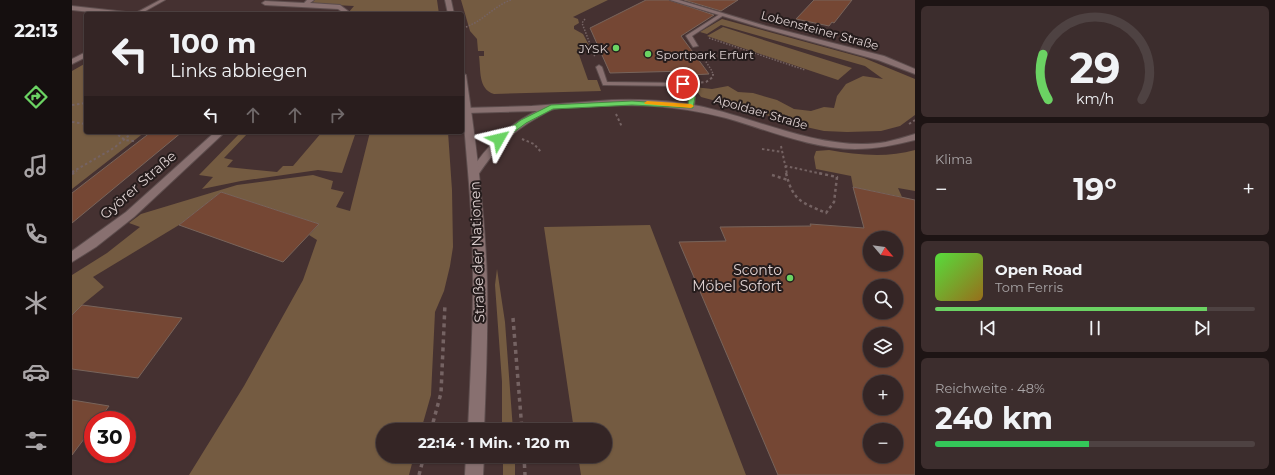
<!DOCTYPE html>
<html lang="de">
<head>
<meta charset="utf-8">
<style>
  body { margin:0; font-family:Montserrat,sans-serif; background:#3c2d2d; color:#f1f3f6; height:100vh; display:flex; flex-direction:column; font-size:15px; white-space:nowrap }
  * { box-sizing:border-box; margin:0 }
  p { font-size:13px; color:#a9a5a7 }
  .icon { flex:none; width:22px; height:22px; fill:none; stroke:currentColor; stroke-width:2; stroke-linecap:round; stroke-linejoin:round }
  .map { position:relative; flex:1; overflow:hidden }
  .details { display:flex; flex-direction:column; gap:6px; padding:6px; background:#1d1414; width:360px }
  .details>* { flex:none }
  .banner { position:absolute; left:12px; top:12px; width:380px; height:122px; border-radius:4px; box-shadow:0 1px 3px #0004,0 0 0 1px #4e4242; background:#342525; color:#f1f3f6; overflow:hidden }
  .needle { width:26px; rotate:119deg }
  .tools { position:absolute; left:791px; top:231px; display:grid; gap:8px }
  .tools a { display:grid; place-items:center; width:40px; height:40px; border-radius:50%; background:#342525; box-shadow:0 1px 3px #0004,0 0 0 1px #4e4242; font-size:20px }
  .speed { position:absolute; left:12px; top:411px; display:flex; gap:8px; font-size:20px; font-weight:700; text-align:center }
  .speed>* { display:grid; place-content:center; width:52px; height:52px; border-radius:50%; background:#342525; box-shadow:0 1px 3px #0004,0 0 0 1px #4e4242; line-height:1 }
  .speed .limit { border:6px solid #d22; background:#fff; color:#111 }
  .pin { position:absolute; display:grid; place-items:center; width:34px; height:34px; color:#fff; margin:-17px; border:2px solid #fff; border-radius:50%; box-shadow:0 1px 4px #0007 }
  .me { position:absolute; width:44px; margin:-22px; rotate:53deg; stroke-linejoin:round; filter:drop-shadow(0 0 3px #0008) }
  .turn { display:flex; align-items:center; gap:14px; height:84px; padding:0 20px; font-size:18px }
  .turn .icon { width:52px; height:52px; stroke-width:2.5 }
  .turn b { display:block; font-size:28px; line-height:34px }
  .lanes { display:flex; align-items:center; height:38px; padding:0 20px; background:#0003; justify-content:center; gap:20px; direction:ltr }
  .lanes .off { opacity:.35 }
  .big { font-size:30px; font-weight:700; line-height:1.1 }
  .details .card { flex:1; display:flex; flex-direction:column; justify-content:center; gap:6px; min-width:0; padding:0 14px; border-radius:6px; background:#3c2d2d }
  .details .dial { align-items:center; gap:0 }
  .dial svg { height:104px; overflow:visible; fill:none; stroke:#4e4242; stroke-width:7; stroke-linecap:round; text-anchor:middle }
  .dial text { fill:#f1f3f6; stroke:none }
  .song { display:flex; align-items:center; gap:12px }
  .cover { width:48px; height:48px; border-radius:6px; background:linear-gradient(135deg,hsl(110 70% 55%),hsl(40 70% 35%)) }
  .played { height:4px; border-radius:2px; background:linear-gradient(90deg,#6bd363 85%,#4e4242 85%) }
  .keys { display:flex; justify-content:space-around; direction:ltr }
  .heat { display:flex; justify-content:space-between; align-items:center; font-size:22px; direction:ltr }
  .charge { height:6px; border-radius:3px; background:linear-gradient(90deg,#34c759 48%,#4e4242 0) }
  .trip { position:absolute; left:304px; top:423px; width:236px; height:40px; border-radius:20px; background:#342525; box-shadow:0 1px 3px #0004,0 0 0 1px #4e4242; font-weight:700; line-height:40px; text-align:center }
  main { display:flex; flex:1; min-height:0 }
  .tabs { display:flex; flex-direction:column; width:72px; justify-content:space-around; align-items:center; background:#150f0f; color:#a9a5a7 }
  .tabs .icon { width:28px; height:28px }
  .tabs .current { color:#6bd363 }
  .tabs b { font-size:18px; color:#f1f3f6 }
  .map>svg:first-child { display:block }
  .green { fill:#745b41 }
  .building { fill:#754734; stroke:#78645b; fill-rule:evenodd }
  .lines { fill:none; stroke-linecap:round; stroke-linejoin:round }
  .lane-casing { stroke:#5d4d4d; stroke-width:2 }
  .street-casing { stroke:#5d4d4d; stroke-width:2 }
  .secondary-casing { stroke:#5d4d4d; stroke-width:2 }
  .path-far3 { stroke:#756363; stroke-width:1.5; stroke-dasharray:1.5 1.5; stroke-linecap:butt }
  .path-far2 { stroke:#756363; stroke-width:2; stroke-dasharray:2.5 2.5; stroke-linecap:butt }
  .path-far1 { stroke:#756363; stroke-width:2.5; stroke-dasharray:3 3; stroke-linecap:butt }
  .path { stroke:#756363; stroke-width:3.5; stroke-dasharray:4 4; stroke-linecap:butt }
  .lane { fill:#887070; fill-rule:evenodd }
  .street { fill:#887070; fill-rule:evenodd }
  .secondary { fill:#887070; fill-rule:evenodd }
  .route { fill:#6bd363; stroke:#468940 }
  .slow { fill:#f59e0b }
  .poi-dot { fill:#6bd363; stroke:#251c1c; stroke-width:1.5 }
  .labels { text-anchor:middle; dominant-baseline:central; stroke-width:4; stroke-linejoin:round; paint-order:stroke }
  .far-street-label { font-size:12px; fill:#dfd2d2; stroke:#251c1c }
  .far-poi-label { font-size:12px; fill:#dfd2d2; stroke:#251c1c; text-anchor:end }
  .street-label { font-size:14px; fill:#dfd2d2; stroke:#251c1c }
  .poi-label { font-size:14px; fill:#dfd2d2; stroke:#251c1c; text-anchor:end }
</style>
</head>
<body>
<main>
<nav class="tabs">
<b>22:13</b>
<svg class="icon current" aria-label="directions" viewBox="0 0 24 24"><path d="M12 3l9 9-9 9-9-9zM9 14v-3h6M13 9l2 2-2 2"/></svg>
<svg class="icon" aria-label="music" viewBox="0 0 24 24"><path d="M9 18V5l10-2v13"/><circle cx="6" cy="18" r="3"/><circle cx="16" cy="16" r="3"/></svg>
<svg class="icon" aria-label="phone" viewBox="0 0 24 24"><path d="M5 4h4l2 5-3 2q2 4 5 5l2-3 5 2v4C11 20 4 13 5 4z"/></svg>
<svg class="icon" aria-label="climate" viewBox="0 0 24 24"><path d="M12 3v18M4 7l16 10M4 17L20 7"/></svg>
<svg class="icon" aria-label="car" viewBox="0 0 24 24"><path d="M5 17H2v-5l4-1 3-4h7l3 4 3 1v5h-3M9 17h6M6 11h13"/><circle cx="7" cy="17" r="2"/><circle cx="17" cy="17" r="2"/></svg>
<svg class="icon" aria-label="filters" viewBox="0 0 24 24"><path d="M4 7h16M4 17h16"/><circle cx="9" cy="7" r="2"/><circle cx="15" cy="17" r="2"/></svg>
</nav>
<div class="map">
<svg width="843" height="475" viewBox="0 0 843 475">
  <rect width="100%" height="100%" fill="#453131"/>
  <path class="green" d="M242 0H365L367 14H286L276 13 282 6 242 4 241 1Z
    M389 0H536L501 17 506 19 507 23 502 26V29L511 34 519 49H505L516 80H525L529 91 422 94C406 89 409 71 407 56H412V51H406L405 39 398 31Z
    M650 19 792 58 843 79V115L828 126 809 131 775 132 752 131 734 127 674 109 629 97 622 87 640 89 656 86 666 92 681 93 705 100 722 109 739 111 752 107 762 108 765 96 774 84 791 76 811 79 793 66 649 25 635 34 628 32Z
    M651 27 780 68 766 80 635 36Z
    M14 63V132H73L0 189V71Z
    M169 132H177L152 158 161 160 155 167 205 172 211 166H221L250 132H284L270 173 246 170 169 181 130 189 141 177 127 175Z
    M298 132H376L380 190 381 247 378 266 372 291 363 312 359 395 349 430H311V456H342L337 475H117L172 386 231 280 245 240 237 235 247 224 149 192 107 225 21 277 32 287 10 305 0 315V275L35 253 68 227 57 223 69 214 165 185 241 175 261 181 259 189 272 192 264 207 278 211Z
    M757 150C785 155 815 158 843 150V191L826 188 830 197 781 187 779 176 744 169 742 157 744 151Z
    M578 225 674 475H509L506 456H533V430H502L472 227Z
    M425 269 433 322 441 430H430V382L423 285Z
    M431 456H443V475H431Z"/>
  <path class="building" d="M574 0H597L642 15 609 36 637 74 618 75 615 71 538 73 518 28Z
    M612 0H666L649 11Z
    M742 0H780L762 23 760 22 757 26 724 19Z
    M79 132H110L0 223V193Z
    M781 187 843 200V475H706L607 242 654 241 648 227 739 226 738 224 792 228ZM798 238H824V264H798ZM798 286H824V312H798ZM798 334H824V360H798ZM798 382H824V408H798ZM798 430H824V456H798Z
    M149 192 247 224 211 262 107 225Z
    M10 305 110 318 66 378 0 369V315Z
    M0 400 37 406 27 420H21V427L0 455Z"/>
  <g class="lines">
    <g class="lane-casing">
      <path id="lane" d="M88 0H93L68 14H62Z
        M648 14 652 15 620 36 626 46 621 47 614 36 615 35Z
        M527 65 530 67 535 82 613 83 623 97 622 107 619 109 616 107 617 97 609 86 531 85 524 67Z"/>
    </g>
    <g class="street-casing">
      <path id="street" d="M235 0H242L238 3 268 5 276 11 274 14H267L269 11 266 9 193 5 190 3 193 1 232 3Z
        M598 0H607L694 26 812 56 843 69V74L806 60 690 28Z
        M0 6 54 12 57 14H37L0 10Z
        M14 52V57L0 64V59Z
        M540 100C569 99 598 100 627 106 685 118 754 153 814 142 823 140 833 137 843 134V140C823 145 804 149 783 149 739 149 696 130 654 118 604 105 560 103 509 107 500 108 487 107 479 110 474 112 468 116 463 119 438 133 422 151 406 175L402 176 397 173C415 146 435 125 465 111L394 113 390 111 391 108 460 106Z
        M143 132H153L62 217 24 247 0 262V251L54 212Z"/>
    </g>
    <g class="secondary-casing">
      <path id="secondary" d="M373 0H379L382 14H376Z
        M390 73 394 75C404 143 413 212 415 281 416 331 414 380 412 430H396C399 363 403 297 400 230 398 177 390 125 390 73Z
        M394 456H412L411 475H393Z"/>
    </g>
    <path class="path-far3" d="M513 19 510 23 523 57
      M394 27C411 21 422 6 439 0
      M637 38 733 70
      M629 54 640 71 641 75"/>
    <path class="path-far2" d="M624 83 634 82 641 77V74
      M0 105 14 103
      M544 114 550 127
      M0 122 14 124
      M837 124 843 120
      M42 132 53 140 63 141
      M450 139 462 144 469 152
      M709 146 715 174
      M690 149 710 152
      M713 166 751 174
      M0 172 42 148 61 132
      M0 174 5 171"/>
    <path class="path-far1" d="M714 173C721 201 729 202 754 213L762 202 765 177 746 173
      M0 174 2 173
      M700 175 716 180"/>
    <path class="path" d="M441 318 450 430
      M359 430 369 393 373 304
      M452 456 453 475
      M347 475 352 456"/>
    <use href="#lane" class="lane"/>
    <use href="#street" class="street"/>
    <use href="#secondary" class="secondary"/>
  </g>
  <path class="route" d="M609 82H614L623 97 621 108 560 105 481 109 454 123 430 141H427L423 139 449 120 479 105 560 101 616 105 617 97 608 84Z"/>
  <path class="slow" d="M575 101 619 104 622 106 619 108 573 104 572 103Z"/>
  <g class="poi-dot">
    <circle cx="544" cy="48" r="4"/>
    <circle cx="576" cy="54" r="4"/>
    <circle cx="718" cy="278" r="4"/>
  </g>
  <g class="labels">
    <g class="far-street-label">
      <text transform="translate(748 30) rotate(15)">Lobensteiner Straße</text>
      <text transform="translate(689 112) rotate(16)">Apoldaer Straße</text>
    </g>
    <g class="far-poi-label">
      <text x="536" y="48">JYSK</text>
      <text x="584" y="54" text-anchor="start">Sportpark Erfurt</text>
    </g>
    <g class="street-label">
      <text transform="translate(66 185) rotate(-41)">Györer Straße</text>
      <text transform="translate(405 252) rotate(-92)">Straße der Nationen</text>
    </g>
    <g class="poi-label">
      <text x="710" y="270">Sconto<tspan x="710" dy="16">Möbel Sofort</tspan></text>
    </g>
  </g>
</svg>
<div class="tools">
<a><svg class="needle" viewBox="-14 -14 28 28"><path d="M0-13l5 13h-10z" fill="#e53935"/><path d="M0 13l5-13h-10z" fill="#a9a5a7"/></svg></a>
<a><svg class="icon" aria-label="search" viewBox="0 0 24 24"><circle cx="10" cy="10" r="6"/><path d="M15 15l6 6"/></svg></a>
<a><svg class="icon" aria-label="layers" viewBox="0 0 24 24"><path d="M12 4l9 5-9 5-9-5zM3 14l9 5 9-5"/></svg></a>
<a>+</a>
<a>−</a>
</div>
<div class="speed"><div class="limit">30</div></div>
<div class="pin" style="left:611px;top:84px;background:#d93025"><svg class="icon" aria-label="arrive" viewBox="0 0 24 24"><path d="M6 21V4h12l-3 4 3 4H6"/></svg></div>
<svg class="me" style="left:427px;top:139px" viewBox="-20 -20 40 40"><path d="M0-17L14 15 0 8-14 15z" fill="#6bd363" stroke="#fff" stroke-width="4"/></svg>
<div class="trip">22:14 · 1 Min. · 120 m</div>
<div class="banner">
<div class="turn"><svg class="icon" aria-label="left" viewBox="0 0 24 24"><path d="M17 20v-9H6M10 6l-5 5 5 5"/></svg><div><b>100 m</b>Links abbiegen</div></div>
<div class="lanes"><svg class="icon" aria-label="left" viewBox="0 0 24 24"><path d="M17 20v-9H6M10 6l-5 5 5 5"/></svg><svg class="icon off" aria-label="ahead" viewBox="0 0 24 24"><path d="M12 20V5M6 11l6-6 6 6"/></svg><svg class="icon off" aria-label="ahead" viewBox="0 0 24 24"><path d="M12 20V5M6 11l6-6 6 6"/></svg><svg class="icon off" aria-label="right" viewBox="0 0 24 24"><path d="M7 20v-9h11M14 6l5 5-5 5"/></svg></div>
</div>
</div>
<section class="details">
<div class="card dial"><svg viewBox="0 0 100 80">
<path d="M14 69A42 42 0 1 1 86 69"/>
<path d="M14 69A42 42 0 0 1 10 34" stroke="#6bd363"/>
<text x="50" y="56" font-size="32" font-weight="700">29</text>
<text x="50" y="72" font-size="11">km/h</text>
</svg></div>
<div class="card"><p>Klima</p>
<div class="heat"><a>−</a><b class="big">19°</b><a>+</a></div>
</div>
<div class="card">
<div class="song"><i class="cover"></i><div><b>Open Road</b><p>Tom Ferris</p></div></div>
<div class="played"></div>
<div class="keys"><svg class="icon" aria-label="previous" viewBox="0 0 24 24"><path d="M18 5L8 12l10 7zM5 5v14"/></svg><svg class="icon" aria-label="pause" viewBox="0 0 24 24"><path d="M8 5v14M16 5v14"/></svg><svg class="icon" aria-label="next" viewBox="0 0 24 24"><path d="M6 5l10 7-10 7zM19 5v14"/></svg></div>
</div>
<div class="card"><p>Reichweite · 48%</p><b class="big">240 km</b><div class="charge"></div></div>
</section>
</main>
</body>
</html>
